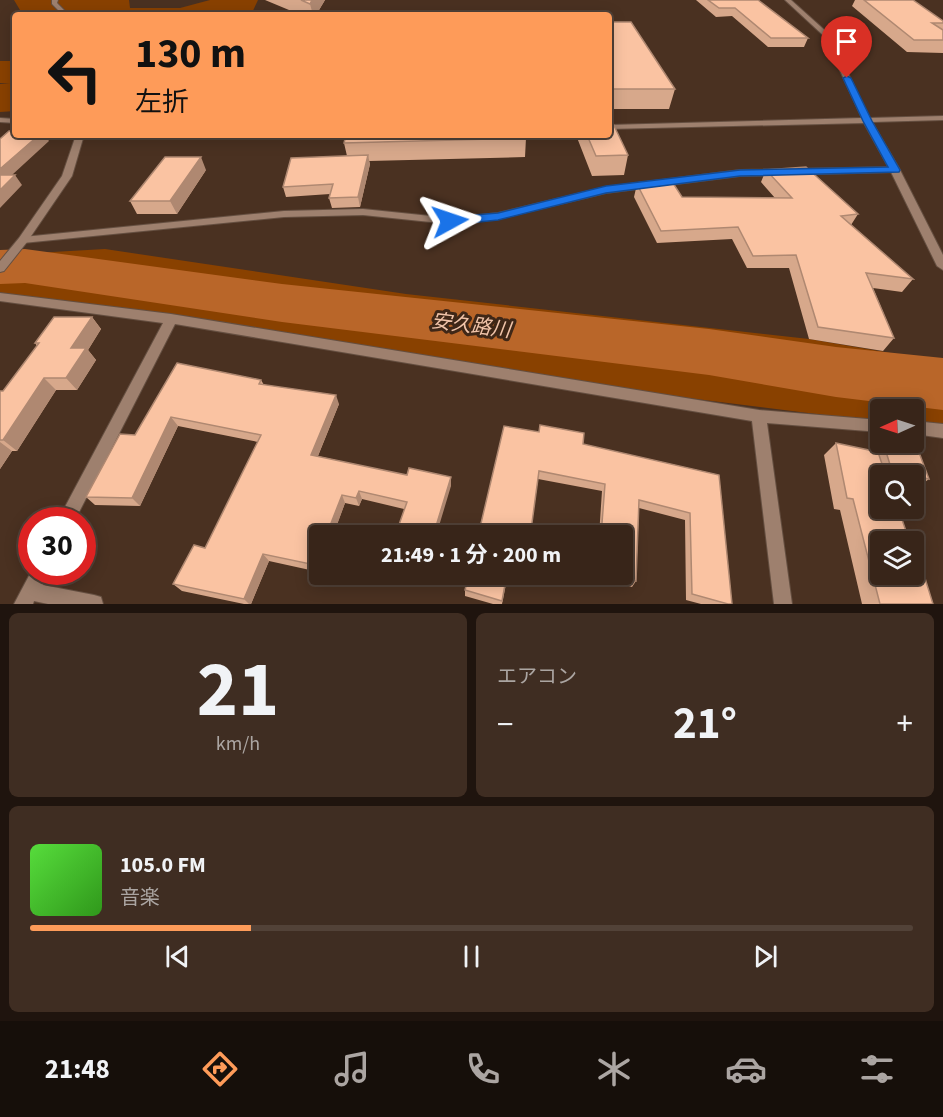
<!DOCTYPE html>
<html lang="ja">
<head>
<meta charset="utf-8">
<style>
  body { margin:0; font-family:"Source Sans 3","Noto Sans JP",sans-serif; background:#3f2d22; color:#f1f3f6; height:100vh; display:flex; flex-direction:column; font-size:22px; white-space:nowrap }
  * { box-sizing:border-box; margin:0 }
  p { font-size:20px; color:#aba5a2 }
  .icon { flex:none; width:33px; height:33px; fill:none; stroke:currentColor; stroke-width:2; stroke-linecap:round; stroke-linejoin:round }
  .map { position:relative; height:604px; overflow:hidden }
  .details { display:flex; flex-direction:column; gap:9px; padding:9px; background:#1f140e; flex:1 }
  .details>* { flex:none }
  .top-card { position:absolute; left:12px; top:12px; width:600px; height:126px; border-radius:6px; box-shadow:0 3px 15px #0003,0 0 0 2px #524238; background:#fe9b59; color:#111; overflow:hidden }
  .needle { width:39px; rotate:267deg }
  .controls { position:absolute; left:870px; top:399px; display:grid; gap:12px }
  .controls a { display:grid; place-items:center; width:54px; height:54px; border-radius:6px; background:#382519; box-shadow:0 3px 15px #0003,0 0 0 2px #524238; font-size:30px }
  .speed { position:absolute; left:18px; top:507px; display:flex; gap:12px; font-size:30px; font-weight:700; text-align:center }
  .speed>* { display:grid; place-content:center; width:78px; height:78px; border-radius:50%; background:#382519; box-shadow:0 3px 15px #0003,0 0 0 2px #524238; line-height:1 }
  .speed .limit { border:9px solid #d22; background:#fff; color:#111 }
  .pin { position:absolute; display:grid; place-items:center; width:51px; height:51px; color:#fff; margin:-62px -26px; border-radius:50% 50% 50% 0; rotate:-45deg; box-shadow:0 0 6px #0007 }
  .pin .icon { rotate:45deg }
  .me { position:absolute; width:66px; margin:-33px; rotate:85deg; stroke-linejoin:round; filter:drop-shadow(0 0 4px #0008) }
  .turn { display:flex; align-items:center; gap:21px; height:126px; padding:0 24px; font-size:27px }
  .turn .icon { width:78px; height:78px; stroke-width:2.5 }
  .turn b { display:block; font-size:42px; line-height:51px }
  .big { font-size:45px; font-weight:700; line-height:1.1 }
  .details .card { flex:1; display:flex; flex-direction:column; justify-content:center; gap:9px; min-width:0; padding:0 21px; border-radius:9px; background:#3f2d22 }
  .details .dial { align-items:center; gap:0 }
  .dial b { font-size:78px; line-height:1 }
  .song { display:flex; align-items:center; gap:18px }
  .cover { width:72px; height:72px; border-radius:9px; background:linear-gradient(135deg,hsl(110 70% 55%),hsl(110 70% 35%)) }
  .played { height:6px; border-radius:3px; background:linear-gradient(90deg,#fe9b59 25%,#524238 25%) }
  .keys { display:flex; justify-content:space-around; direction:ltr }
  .heat { display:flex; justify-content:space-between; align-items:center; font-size:33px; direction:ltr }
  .details .tiles { flex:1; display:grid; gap:9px; grid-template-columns:1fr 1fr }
  .card:last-child { grid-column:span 2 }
  .trip { position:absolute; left:309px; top:525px; width:324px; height:60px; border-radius:6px; background:#382519; box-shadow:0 3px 15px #0003,0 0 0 2px #524238; font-weight:700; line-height:60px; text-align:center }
  .tab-bar { display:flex; height:96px; justify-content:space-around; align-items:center; background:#160f0a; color:#aba5a2 }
  .tab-bar .icon { width:42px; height:42px }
  .tab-bar .selected { color:#fe9b59 }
  .tab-bar b { font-size:27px; color:#f1f3f6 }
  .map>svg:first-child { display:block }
  .green { fill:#894100 }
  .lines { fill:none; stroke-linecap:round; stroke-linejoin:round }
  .river { fill:#b96629; fill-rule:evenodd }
  .minor-casing { stroke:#654f41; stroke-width:2 }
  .tertiary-casing { stroke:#654f41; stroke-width:2 }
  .minor { fill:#9e806e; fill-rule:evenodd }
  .tertiary { fill:#9e806e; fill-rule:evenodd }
  .wall { fill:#d7a88b }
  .shaded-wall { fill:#af8871 }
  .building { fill:#fac3a2; stroke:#af8871; stroke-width:1.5; fill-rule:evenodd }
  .route { fill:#1a73e8; stroke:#114b97; stroke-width:1.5 }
  .labels { text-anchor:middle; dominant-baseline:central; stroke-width:6; stroke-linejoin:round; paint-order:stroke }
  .water-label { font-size:20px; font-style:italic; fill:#f1c4a9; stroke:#3f2717 }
</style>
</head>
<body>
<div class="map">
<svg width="943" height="604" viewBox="0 0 943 604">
  <rect width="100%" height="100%" fill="#4a3121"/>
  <path class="green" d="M14 0H129L130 8H180L210 0H258L251 15H23Z
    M563 11 565 15H316L318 12Z
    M0 61H15V111L0 112V84L10 83H0Z
    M105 249 406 294 809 339 943 362V429L914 426V410H880V422L536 379 0 297V255Z"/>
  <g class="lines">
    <path class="river" d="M25 249 282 284 709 329 836 347 943 358V410L836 397 709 375 282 322 25 283 0 284V250Z"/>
    <g class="minor-casing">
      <path id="minor" d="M895 167 900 170 898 172 740 176 606 193 498 219 450 224 363 215 284 217 23 243 18 240 23 237 284 211 363 209 450 218 498 213 606 187 740 170Z
        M0 293 171 314 759 410 880 420V432L767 423 792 604H774L752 421 175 324 75 520H58L163 323 0 301Z
        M914 421 943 424V438L914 434Z
        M32 570V572H49L43 585 94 595 101 597 103 604H48L34 601 33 604H14Z"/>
    </g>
    <g class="tertiary-casing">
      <path id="tertiary" d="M52 0H58L57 3 69 15H63L52 4Z
        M785 0H791L830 35 869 118 943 116V120L872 122 900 170 943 255V270L937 266 890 170 864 123 609 129V125L862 118 824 36Z
        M0 118 15 119V123L0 122Z
        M76 135H84L72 176 27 242 4 271 0 272V261L19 238 62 176Z"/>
    </g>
    <use href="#minor" class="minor"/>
    <use href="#tertiary" class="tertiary"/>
  </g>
  <path class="wall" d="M265 0H325L316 15H301Z
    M696 0H758L808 38 804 47H768L732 16 716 17Z
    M855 0H913L943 21V53L907 52 852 6Z
    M609 22 675 89 669 109H609Z
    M576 135H609L628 155 624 175 592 176Z
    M526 138 525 157 369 161 370 164 360 207 332 208 329 198 330 194 286 197 283 187 347 156 344 143Z
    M206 170 177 214H137L130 201Z
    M766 170 858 214 851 225 913 279 902 292 873 288 894 338 883 351 809 339 789 268H747L732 239 657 243 634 197 637 184 682 197 775 198 761 182Z
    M92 317 101 329 88 350 96 360 77 390H56L17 451H12L0 469V391H3L37 346 35 343Z
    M177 363 261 380 264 385 339 404 318 456 451 486 404 509 362 499 359 506 345 503 319 572 269 561 251 604H244L182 591 173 584 205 548 258 442 178 426 140 506 95 505 86 497 135 435Z
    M504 426 719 475 732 604H701L686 600 685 520 639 508 636 581 632 587 595 577V574H622V536H599L602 491 538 479 530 536 516 534Z
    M880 432V442H914L929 479 921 485 914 483V476H880L906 531 933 604H862L840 510 834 509 824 455 836 443 877 452 873 438Z
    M386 574H424L421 585 386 576Z
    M508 574 502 604H493L465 596V590Z"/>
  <path class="shaded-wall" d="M312 0H325L316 15H313L310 4Z
    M39 135H45L49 141 0 186V169Z
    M368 155 370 164 360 207 358 197Z
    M201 157 206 170 177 214 170 201Z
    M15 175 22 185 0 208V190Z
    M92 317 101 329 88 350 96 360 77 390 66 378 71 348Z
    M44 378 56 390 17 451 3 440Z
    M336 395 339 404 315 463 311 455Z
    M171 417 178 426 140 506 132 498Z
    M0 442 12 451 0 469Z
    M451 477V486L436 536H433Z
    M359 491 362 499 359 506 356 498Z
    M342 495 345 503 333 536H326Z
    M320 553 319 572 315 565Z
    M263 554 269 561 251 604H249L244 599Z
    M421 574H424L421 585 419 578Z"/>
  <path class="building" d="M301 0H312L310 4Z
    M708 0H758L808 38H771L735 8H719Z
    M864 0H913L943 21V23H932L943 30V40H914Z
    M609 22H631L675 89H609Z
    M609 115 628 155 596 156 587 135H609Z
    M9 131H15V135H39L0 169V139Z
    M346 135H525L526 138 344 143Z
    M368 155 358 197 329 198 333 184 283 187 291 158Z
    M165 157H201L170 201H130Z
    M806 167 858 214 841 216 913 279 866 273 894 338 818 327 796 255 753 256 738 227 661 231 637 184 673 183 682 197 792 198 766 170Z
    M0 175H15L0 190Z
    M54 317H92L71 348H86L66 378H44L3 440H0V391H3L39 343H35Z
    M177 363 261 380 259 384 336 395 311 455 407 475 409 468 451 477 433 536H395L407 502 359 491 356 498 342 495 326 536H320V553L315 565 263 554 244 599 173 584 194 545 205 548 261 435 171 417 132 498 86 497 120 434 135 435Z
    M540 425 584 433 583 444 719 475 732 604H728L692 594 690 513 639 500 636 581 613 574H622V536H601L605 484 539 471 531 530 517 527 515 536H478L504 426 539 432Z
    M914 439 929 479 892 471 883 442H914Z
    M836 443 878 452 886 476H880V508H898L906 531 911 533 933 604H880L853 499 847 498ZM880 542H914V574H880Z
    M405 574H421L419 578Z
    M469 574H507L502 601 465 590Z"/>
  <path class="route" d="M847 76 851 78 872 121 900 170 899 172 740 176 606 193 498 220 450 225 444 221 450 217 498 213 606 186 740 170 888 167 863 121 843 78Z"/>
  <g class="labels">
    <g class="water-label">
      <text transform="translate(471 326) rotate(7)">安久路川</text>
    </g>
  </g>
</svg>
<div class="controls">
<a><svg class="needle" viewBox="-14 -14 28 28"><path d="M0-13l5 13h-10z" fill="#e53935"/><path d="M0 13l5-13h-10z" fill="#aba5a2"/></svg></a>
<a><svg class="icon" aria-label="search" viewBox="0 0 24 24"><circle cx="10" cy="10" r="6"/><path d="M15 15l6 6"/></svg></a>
<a><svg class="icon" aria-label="layers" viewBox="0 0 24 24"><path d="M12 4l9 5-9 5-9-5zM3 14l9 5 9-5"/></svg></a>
</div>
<div class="speed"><div class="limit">30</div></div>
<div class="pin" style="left:847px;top:78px;background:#d93025"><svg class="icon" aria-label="arrive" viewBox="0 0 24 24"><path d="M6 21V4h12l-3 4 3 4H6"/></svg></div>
<svg class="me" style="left:450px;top:221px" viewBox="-20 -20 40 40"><path d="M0-17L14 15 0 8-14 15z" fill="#1a73e8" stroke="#fff" stroke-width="4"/></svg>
<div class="trip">21:49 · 1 分 · 200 m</div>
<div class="top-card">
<div class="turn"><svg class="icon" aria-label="left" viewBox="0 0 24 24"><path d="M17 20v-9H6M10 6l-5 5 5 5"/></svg><div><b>130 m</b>左折</div></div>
</div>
</div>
<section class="details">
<div class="tiles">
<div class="card dial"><b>21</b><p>km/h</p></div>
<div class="card"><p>エアコン</p>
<div class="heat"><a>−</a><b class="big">21°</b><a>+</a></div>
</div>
<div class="card">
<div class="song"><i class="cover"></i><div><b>105.0 FM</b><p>音楽</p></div></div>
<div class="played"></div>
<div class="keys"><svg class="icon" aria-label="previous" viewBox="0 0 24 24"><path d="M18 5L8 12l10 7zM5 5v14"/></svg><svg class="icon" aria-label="pause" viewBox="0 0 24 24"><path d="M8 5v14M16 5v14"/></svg><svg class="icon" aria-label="next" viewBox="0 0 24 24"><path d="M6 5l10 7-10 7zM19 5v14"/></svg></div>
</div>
</div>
</section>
<nav class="tab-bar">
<b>21:48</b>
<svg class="icon selected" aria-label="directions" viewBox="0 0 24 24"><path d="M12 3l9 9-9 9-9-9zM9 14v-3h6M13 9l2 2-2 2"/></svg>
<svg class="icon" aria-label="music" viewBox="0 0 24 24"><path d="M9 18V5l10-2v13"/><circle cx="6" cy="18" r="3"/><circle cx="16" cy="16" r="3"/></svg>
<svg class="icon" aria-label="phone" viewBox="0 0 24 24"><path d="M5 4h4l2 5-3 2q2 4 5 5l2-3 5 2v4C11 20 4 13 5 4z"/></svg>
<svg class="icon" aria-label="climate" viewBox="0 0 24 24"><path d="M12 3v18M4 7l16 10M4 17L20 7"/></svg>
<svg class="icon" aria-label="car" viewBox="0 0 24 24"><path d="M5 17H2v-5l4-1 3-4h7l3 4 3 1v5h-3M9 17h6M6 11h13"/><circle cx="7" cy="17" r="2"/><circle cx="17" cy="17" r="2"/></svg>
<svg class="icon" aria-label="filters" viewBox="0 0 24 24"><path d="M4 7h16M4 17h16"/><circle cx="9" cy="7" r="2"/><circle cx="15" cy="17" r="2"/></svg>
</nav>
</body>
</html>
